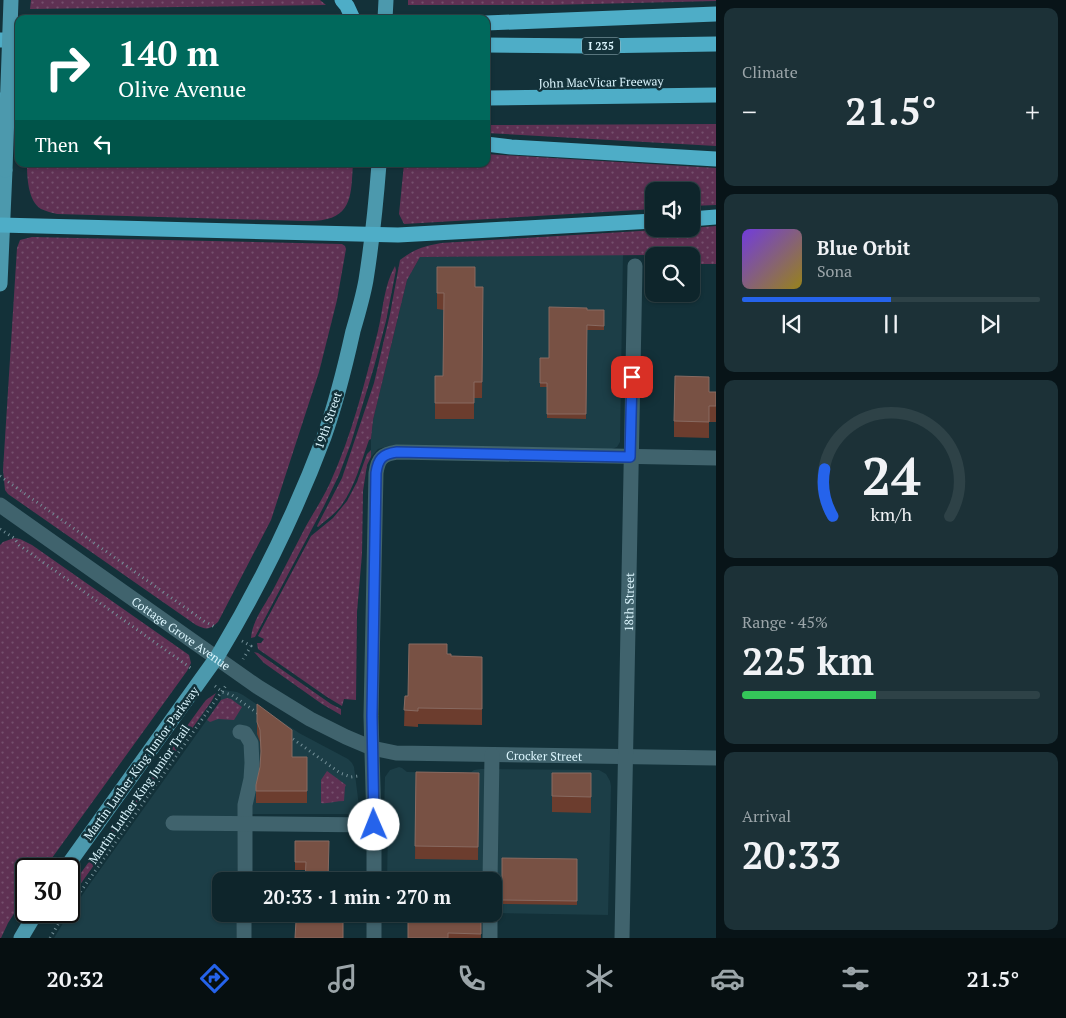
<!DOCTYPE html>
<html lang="en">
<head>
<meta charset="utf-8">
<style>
  body { margin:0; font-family:"PT Serif",serif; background:#1c3137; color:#f1f3f6; height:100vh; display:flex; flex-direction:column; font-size:19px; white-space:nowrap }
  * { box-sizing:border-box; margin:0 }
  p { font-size:16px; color:#9ba5a9 }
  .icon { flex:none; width:28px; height:28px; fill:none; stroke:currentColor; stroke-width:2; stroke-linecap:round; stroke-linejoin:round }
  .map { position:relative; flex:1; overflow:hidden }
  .details { display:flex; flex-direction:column; gap:8px; padding:8px; background:#081418; width:350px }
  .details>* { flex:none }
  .top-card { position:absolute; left:15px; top:15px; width:475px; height:152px; border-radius:10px; box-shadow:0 1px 4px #0004,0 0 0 1px #2e4247; background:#00695c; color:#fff; overflow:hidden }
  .tools { position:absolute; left:645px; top:182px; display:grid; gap:10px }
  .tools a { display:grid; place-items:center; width:55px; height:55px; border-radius:10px; background:#0e252b; box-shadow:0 1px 4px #0004,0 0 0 1px #2e4247; font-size:25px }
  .speed { position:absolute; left:15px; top:858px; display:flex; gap:10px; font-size:25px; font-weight:700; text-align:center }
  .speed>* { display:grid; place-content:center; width:65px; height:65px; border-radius:50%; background:#0e252b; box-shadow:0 1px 4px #0004,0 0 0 1px #2e4247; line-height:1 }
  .speed .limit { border:2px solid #111; border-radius:8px; background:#fff; color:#111 }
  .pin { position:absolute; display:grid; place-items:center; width:42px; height:42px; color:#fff; margin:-21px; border-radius:10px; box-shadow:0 2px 8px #0006 }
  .me { position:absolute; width:55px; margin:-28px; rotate:359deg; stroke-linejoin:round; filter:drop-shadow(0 0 4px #0008) }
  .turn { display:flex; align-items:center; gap:18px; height:105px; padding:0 20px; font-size:22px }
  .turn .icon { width:65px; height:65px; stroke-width:2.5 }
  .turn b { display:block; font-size:35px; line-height:42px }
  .then { display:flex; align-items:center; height:48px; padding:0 20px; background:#0003; gap:10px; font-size:19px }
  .big { font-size:38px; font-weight:600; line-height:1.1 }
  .details .widget { flex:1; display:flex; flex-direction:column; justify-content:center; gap:8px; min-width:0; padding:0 18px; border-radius:10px; background:#1c3137 }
  .details .dial { align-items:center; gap:0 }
  .dial svg { height:130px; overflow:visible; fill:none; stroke:#2e4247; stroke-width:7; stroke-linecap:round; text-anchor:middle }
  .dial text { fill:#f1f3f6; stroke:none }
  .song { display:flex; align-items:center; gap:15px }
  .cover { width:60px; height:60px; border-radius:8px; background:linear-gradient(135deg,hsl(260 70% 55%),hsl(50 70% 35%)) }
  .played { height:5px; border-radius:2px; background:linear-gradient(90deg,#2563eb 50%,#2e4247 50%) }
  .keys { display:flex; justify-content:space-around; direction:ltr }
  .heat { display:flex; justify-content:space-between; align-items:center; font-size:28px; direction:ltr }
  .charge { height:8px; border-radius:4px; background:linear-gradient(90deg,#34c759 45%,#2e4247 0) }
  .trip { position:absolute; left:212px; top:872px; width:290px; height:50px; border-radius:10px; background:#0e252b; box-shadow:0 1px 4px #0004,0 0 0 1px #2e4247; font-weight:600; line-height:50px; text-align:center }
  .tab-bar { display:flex; height:80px; justify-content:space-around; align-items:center; background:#060f11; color:#9ba5a9 }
  .tab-bar .icon { width:35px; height:35px }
  .tab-bar .selected { color:#2563eb }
  .tab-bar b { font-size:22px; color:#f1f3f6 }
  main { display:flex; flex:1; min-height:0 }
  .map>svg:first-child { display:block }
  .built { fill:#1c3e47 }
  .grass { fill:url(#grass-dots) }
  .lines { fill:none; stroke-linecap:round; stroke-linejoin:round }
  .path { stroke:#749098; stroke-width:3; stroke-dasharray:1 4; stroke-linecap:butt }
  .minor { stroke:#40636d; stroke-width:15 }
  .major { stroke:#4c99ad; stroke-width:15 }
  .highway { stroke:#4eadc7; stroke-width:15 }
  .major-bridge { stroke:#4c99ad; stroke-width:15 }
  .wall { fill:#6c3d2e }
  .building { fill:#785144; stroke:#886a61 }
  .route-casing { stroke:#184099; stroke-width:12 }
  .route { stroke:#2563eb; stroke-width:9 }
  .labels { text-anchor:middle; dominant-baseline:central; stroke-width:5; stroke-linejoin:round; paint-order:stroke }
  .shield { fill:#133139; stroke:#9fbac2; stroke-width:1 }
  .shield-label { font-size:11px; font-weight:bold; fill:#dbf5fd }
  .street-label { font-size:12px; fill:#dbf5fd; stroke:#133139 }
</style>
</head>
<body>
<main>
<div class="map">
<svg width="716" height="938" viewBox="0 0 716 938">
  <defs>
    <pattern id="grass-dots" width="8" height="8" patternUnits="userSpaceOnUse" patternTransform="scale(1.25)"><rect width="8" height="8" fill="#5f3153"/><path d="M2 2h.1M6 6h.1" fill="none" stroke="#754f6d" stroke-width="1.8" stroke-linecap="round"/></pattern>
  </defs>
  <rect width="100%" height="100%" fill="#133139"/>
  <path class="built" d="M623 254 620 442 617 447 612 449 392 445 378 449 371 457V439L373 420 407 280 420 257Z
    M224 690 237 692 243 695 299 733 348 759 352 763 354 767 359 806 358 810 356 813 353 814H238L237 881H221V914H237L236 938H54L65 920 87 888 221 700V691Z
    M399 767 402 768 407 772 470 773 474 770 481 769 599 770 606 774 610 781 611 786 608 915 494 913V881H387L388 828 384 813 385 777 390 770Z"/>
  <path class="grass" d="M31 0H320L326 5 30 9Z
    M408 0H716V1L550 5H408Z
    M716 124V146L486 133V125Z
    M486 154 716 168V205L691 206V191H654V209L404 224 399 214 404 164H486Z
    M27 164H353C351 186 354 213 327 219 320 221 311 221 304 221L57 214C52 213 46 211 41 209 28 201 27 177 27 164Z
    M716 226V264H691V256H654V264H647V255L420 257 407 280 373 420 371 439 369 440C361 462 355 487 341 506 335 514 326 520 318 527L317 526 342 478 374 383 390 314 400 260C416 248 422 247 441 243L673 229H691V228Z
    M32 237 342 244 345 246 346 249 337 300 319 372 271 520 218 622C209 630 207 630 196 625L8 494 5 490 3 470 17 248 20 240Z
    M395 266 396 270 386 321 374 367 351 443 339 475 324 506 255 637 251 638C252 621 265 605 273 590 284 569 295 547 306 526 314 512 323 498 330 483 352 435 365 382 378 331 383 310 384 285 395 266Z
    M371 450V457L367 465 363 491 362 554 357 612 356 700 344 699 342 706 327 697 258 649 257 643H261L264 639 258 636 311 536 333 518 347 501 357 482 367 454Z
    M14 538 20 539 32 545 189 655 191 663 187 671 44 869H26V895L8 923 1 938H0V545L3 542Z
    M254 652 258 653 331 704 341 709V715L322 704 264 663Z
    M216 693 211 702 69 900V890L70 888 200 708 206 700Z
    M227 698 231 699 242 707 234 720 218 719 210 722 207 720 221 700Z
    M327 771 346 785 345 787 344 801C336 801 329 804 321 803V780Z"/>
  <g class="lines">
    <path class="path" d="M0 476 204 621 217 628
      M0 529 14 538 19 545 192 669
      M242 641 251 646 243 659
      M215 686 222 692 232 695 260 715
      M289 736 340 773 351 777 358 776
      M69 908 227 684
      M50 938 66 911"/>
    <g class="minor">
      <path id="s1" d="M0 505 258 687 310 719 346 737 372 748 396 753 716 758"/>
      <path d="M240 732 245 733 251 743 252 763 251 779 245 805V881"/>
      <path d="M173 823 374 825"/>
      <path d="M374 881V825L371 716 376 473C378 459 382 454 397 452L716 458"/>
      <path d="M490 881 492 755"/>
      <path d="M244 938V914"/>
      <path d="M374 938V914"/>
      <path d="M490 938V914"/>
      <path id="s2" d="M622 938 635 266"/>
    </g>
    <path class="major" d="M385 19 386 0
      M0 284 5 170
      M65 869 217 657C259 587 295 514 324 437 336 403 345 367 353 331 358 314 363 297 366 280 372 242 376 203 379 164
      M21 938 37 911"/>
    <path class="highway" d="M342 0 347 6 353 19
      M486 23 716 14
      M0 40H19
      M486 45 591 46 716 44
      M486 98 716 95
      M0 100H19
      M486 144 511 147 716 159
      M691 219 716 217
      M0 225 398 235 654 221"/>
    <path class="major-bridge" d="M5 170 11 0"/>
  </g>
  <path class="wall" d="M437 267 475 287 483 303 482 398H474V419H435V376H443L444 310 437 309Z
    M587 310H604V330H587L586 419 547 418V387H540V358H549Z
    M709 392H716V422H709V438L674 437V421Z
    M447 654 451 656 482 657V725L418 724V727L404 726 405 696H408Z
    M257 704 292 757H307V803H256V785L260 767 261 757 260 742 257 734Z
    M416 772 479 773 478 860 415 859Z
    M552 773H591V813L552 812Z
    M295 841H329L305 870H295Z
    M502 858 577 859V905L502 904Z
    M462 916 481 934V938H408Z"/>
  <path class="building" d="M437 267H475V287H483L482 382H474V403H435V376H443L444 293H437Z
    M549 307 587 308V310H604V326L587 325 586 414H547V383H540V358H549Z
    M675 376 709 377V392H716V406H709V422L674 421Z
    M409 644H447V654H451V656L482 657V709L418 708V711L404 710 405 696H408Z
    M257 704 292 730V757H307V791H256V785L260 767 261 751 260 730 257 722Z
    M416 772 479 773 478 847 415 846Z
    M552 773H591V797L552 796Z
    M295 841H329L328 881H330H305L306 862H295Z
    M502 858 577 859V901L502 900Z
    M305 914H343V938H295L296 921H305Z
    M462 914H481V934L448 933V938H408V915L462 916Z"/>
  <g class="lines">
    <g class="route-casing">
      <path id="route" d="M374 825 372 716 376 473C378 459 382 454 397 452L630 457 632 377"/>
    </g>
    <use href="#route" class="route"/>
  </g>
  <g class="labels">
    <rect class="shield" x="582" y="37.5" width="38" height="17" rx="4"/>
    <g class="shield-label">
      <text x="601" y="46">I 235</text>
    </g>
    <g class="street-label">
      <text transform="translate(601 82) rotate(-1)">John MacVicar Freeway</text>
      <text transform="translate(328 420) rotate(-71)">19th Street</text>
      <text stroke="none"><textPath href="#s2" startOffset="336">18th Street</textPath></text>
      <text stroke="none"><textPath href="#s1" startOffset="222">Cottage Grove Avenue</textPath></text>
      <text stroke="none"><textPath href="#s1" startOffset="618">Crocker Street</textPath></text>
      <text transform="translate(141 763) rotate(-54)">Martin Luther King Junior Parkway</text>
      <text transform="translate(139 794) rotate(-55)">Martin Luther King Junior Trail</text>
    </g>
  </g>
</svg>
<div class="tools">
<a><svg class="icon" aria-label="sound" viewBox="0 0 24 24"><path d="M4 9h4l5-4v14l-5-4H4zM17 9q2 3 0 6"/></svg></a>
<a><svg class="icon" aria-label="search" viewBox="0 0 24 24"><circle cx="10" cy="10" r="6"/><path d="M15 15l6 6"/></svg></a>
</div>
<div class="speed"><div class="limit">30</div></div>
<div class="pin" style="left:632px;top:377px;background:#d93025"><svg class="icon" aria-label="arrive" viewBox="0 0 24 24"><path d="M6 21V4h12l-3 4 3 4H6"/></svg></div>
<svg class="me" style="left:374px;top:825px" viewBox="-20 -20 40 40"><circle r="19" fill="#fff"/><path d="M0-13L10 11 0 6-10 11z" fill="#2563eb"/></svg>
<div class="trip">20:33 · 1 min · 270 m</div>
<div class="top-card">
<div class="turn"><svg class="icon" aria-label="right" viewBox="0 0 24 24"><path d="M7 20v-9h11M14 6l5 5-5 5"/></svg><div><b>140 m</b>Olive Avenue</div></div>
<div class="then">Then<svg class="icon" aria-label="left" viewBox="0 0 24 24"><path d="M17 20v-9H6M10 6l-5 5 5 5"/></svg></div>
</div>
</div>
<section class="details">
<div class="widget"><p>Climate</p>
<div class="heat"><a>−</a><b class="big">21.5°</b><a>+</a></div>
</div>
<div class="widget">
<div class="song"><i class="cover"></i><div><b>Blue Orbit</b><p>Sona</p></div></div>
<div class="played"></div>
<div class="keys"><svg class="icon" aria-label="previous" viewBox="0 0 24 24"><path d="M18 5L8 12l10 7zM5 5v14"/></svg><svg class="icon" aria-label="pause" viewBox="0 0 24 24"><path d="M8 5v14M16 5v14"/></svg><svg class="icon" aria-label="next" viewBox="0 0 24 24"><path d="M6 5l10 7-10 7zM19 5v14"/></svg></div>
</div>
<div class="widget dial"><svg viewBox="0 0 100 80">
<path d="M14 69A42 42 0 1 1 86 69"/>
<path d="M14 69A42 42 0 0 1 9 40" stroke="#2563eb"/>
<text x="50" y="56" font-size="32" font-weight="700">24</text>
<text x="50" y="72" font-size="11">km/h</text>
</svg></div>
<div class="widget"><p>Range · 45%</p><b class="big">225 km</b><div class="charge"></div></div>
<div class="widget"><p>Arrival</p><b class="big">20:33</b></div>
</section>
</main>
<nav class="tab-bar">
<b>20:32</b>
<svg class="icon selected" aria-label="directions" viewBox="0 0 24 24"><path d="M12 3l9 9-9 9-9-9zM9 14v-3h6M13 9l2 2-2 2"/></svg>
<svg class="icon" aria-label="music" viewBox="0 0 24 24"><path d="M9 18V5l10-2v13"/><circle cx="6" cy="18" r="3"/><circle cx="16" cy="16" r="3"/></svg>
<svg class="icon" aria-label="phone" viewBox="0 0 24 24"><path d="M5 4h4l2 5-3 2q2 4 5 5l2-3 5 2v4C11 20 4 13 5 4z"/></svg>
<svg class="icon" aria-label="climate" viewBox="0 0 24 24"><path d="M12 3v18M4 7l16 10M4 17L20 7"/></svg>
<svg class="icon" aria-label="car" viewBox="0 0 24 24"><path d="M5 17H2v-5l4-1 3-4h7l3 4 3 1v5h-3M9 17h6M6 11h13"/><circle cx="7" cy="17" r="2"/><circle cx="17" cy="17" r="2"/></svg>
<svg class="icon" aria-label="filters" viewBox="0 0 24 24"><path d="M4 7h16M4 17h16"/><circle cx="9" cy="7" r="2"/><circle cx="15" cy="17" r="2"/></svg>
<b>21.5°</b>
</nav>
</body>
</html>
